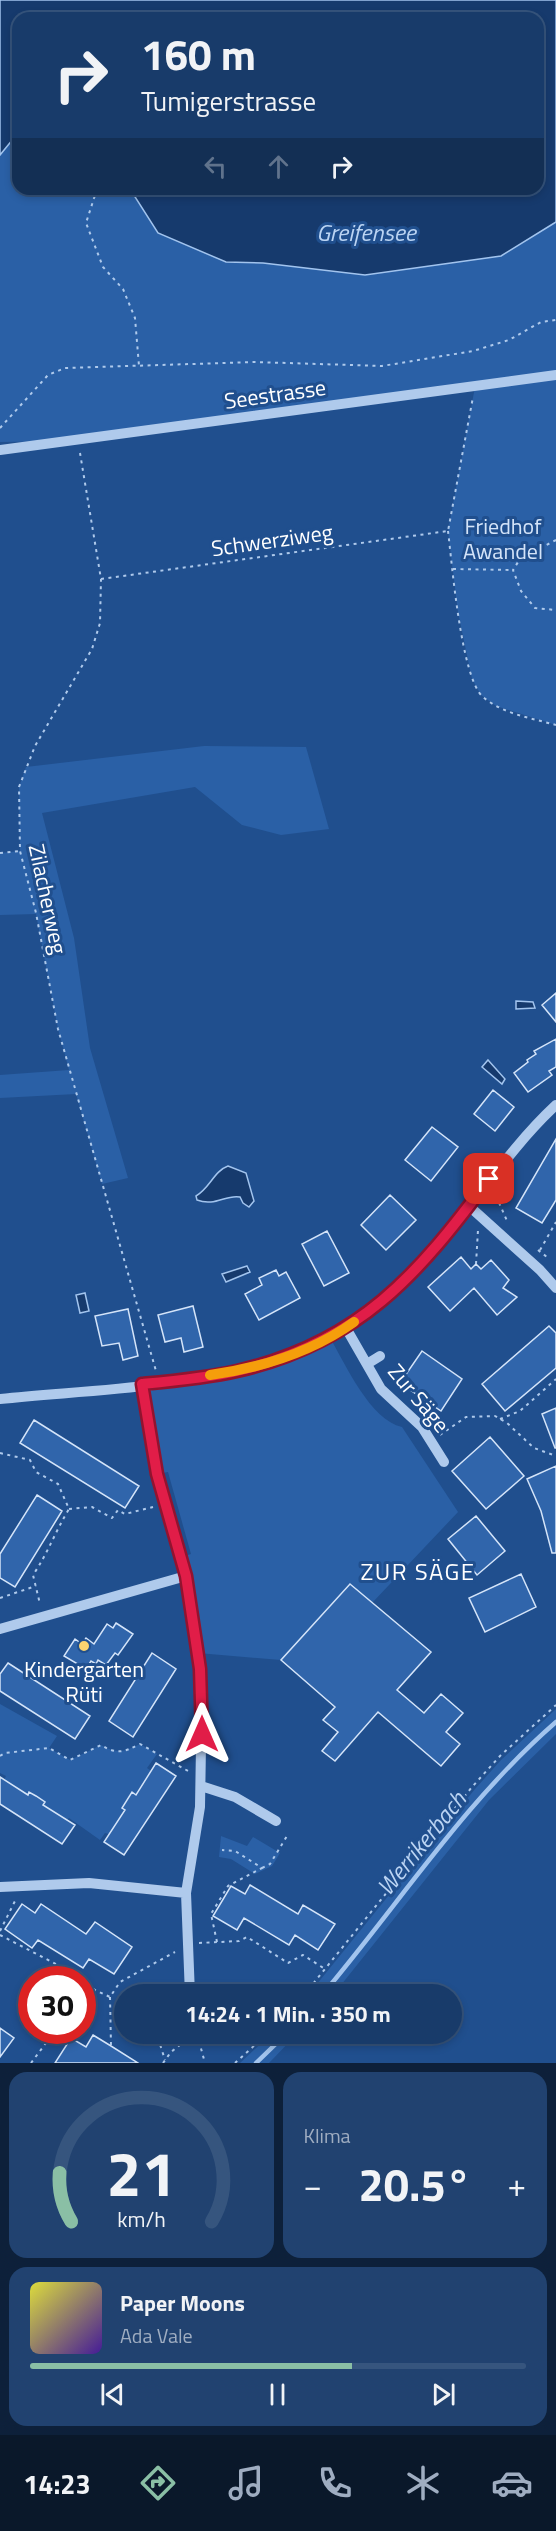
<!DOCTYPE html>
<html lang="de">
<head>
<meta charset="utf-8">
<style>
  body { margin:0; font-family:"Titillium Web",sans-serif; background:#214270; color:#f1f3f6; height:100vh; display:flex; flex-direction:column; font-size:22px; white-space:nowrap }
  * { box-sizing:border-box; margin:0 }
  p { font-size:20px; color:#9fadc1 }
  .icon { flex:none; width:33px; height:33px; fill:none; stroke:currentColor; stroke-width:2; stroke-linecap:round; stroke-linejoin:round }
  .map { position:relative; height:2063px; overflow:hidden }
  .details { display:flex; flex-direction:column; gap:9px; padding:9px; background:#0d203a; flex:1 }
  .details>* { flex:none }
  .banner { position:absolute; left:12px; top:12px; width:532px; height:183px; border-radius:18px; box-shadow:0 3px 9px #0003,0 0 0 2px #36557e; background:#183b6a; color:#f1f3f6; overflow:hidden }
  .speed { position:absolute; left:18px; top:1966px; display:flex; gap:12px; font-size:30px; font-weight:700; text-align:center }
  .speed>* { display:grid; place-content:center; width:78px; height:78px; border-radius:50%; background:#183b6a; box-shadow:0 3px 9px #0003,0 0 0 2px #36557e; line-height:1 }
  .speed .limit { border:9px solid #d22; background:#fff; color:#111 }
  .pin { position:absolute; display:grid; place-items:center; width:51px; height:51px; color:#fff; margin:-26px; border-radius:12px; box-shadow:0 3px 9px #0006 }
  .me { position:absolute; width:66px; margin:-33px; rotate:0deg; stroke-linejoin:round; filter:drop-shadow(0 0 4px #0008) }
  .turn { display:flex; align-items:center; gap:21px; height:126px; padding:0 30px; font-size:27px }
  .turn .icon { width:78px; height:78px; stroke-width:2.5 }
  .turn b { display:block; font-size:42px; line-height:51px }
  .lanes { display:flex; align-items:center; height:57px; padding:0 30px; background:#0003; justify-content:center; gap:30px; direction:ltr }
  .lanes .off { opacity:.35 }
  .big { font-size:45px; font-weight:700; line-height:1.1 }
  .details .card { flex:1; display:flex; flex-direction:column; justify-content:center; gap:9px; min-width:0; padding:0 21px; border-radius:18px; background:#214270 }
  .details .dial { align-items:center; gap:0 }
  .dial svg { height:156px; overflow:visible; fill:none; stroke:#36557e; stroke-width:7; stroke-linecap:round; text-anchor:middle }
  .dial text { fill:#f1f3f6; stroke:none }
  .song { display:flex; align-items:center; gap:18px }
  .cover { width:72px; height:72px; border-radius:9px; background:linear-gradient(135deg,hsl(60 70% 55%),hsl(260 70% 35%)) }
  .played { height:6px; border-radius:3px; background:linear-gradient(90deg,#8abfa5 65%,#36557e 65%) }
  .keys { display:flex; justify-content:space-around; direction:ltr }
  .heat { display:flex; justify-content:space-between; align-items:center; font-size:33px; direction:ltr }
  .details .tiles { flex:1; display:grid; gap:9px; grid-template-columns:1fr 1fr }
  .card:last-child { grid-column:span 2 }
  .trip { position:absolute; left:114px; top:1984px; width:348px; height:60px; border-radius:30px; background:#183b6a; box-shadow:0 3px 9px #0003,0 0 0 2px #36557e; font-weight:700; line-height:60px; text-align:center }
  .menu { display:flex; height:96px; justify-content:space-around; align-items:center; background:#0a182a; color:#9fadc1 }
  .menu .icon { width:42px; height:42px }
  .menu .on { color:#8abfa5 }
  .menu b { font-size:27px; color:#f1f3f6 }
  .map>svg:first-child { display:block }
  .green { fill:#2a60a6 }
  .water { fill:#163a6d; stroke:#a2c4ee; stroke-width:1.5 }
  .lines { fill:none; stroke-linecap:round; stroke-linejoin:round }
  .stream { stroke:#a2c4ee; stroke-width:4.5 }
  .building { fill:#3065ab; stroke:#d4e4f9; stroke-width:1.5 }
  .path { stroke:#afcaec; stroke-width:2; stroke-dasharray:3 4.5; stroke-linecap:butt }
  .minor { stroke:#afcaec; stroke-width:10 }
  .route-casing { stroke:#92132f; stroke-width:15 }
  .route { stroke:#e11d48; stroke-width:10 }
  .slow { stroke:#f59e0b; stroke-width:10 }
  .poi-dot { fill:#fad36f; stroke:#204f8e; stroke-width:2 }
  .labels { text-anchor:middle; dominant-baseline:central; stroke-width:6; stroke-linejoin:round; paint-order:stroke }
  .street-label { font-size:22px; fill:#fff; stroke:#204f8e }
  .park-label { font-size:22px; fill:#d4e4f9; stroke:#204f8e }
  .poi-label { font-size:22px; fill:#fff; stroke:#204f8e }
  .water-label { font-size:24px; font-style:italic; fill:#bbd4f3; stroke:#204f8e }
  .neighbourhood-label { font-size:24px; letter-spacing:1.5px; fill:#fff; stroke:#204f8e }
</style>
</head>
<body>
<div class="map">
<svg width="556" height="2063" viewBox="0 0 556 2063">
  <rect width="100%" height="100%" fill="#204f8e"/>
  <path class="green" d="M18 85V189H160L342 272 366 275 501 256 556 222V725L496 706 481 695 472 679 458 612 448 531 475 387 78 441 0 442V92Z
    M204 746 306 747 329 829 281 835 242 825 195 787 42 813 74 938 90 1048 128 1178 102 1184 76 1094 0 1098V1075L69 1070 58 1029 36 914 0 915V853L20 851 19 787 26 767Z
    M330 1338C346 1365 370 1420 402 1427L458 1512 372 1603 349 1584 281 1660 198 1653 181 1557 191 1554 168 1472 157 1474 142 1384 236 1372Z
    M0 1704 57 1736 49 1748 70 1760 101 1745C117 1754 124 1752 140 1744L157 1754 147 1768 151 1771 136 1795 131 1793 122 1808 125 1810 109 1834 105 1833 100 1840 69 1818 67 1820 43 1805 45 1802 30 1792 28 1795 4 1780 6 1776 0 1773Z
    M556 1709V1734L489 1800 333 1995H308L475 1789 501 1760Z
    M221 1836 247 1846 253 1837 280 1853 272 1866 255 1874 231 1859 219 1857Z
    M271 2034H297L269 2063H240Z"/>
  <path class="water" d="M0 0H556V222L501 256 365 275 263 263 226 262 158 233 130 189H538V18H18V133L0 155Z
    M516 1001 533 1002 535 1008 516 1009Z
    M488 1060 505 1079 502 1084 482 1067Z
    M228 1166 246 1173 254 1201 249 1207 243 1203 240 1197C226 1194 215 1207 197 1200L196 1196C210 1188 214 1171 228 1166Z
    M247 1266 250 1272 226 1282 222 1274Z
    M85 1293 89 1311 80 1313 76 1295Z"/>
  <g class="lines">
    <path class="stream" d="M322 1995C399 1904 465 1801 556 1722
      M256 2063 286 2034"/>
  </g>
  <path class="building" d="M556 993V1022L542 1005Z
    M556 1039V1067L549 1071 552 1075 528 1092 514 1073 528 1062 527 1060 536 1054 534 1051Z
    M493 1090 514 1107 495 1131 474 1114Z
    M432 1127 458 1147 431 1181 405 1160Z
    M556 1139V1200L542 1223 516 1208Z
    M390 1195 416 1220 386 1250 361 1225Z
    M327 1231 349 1273 324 1286 302 1244Z
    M461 1257 471 1269 476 1264 481 1269 491 1260 509 1280 503 1288 517 1297 497 1315 474 1288 450 1311 428 1287Z
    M276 1270 279 1276 286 1272 300 1298 259 1320 245 1294 262 1285 259 1278Z
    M193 1306 203 1347 184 1352 181 1338 165 1342 158 1315Z
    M128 1309 138 1356 123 1360 119 1343 102 1346 95 1316Z
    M549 1326 556 1333V1368L505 1411 482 1384Z
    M422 1351 462 1379 441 1411 400 1383Z
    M556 1408V1448H555L542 1414Z
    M34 1420 139 1486 125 1508 20 1443Z
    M490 1437 524 1476 486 1509 452 1471Z
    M556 1466V1553H552L541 1511 527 1479Z
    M37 1495 62 1511 15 1587 0 1578V1554Z
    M476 1516 505 1551 477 1575 448 1539Z
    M521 1574 536 1607 485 1632 469 1598Z
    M350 1584 431 1652 397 1690 424 1713 441 1694 463 1713 446 1732 460 1744 441 1766 378 1712 335 1761 322 1751 338 1732 323 1720 335 1707 281 1660Z
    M116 1623 133 1634 118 1655 115 1653 106 1665 98 1660 96 1664 91 1661 86 1669 64 1656 75 1639 82 1644 86 1638 94 1644 107 1624 113 1628Z
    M152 1653 176 1669 133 1737 109 1721Z
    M8 1663 90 1716 75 1739 0 1691V1674Z
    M156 1763 176 1776 124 1855 104 1842 125 1810 122 1808 132 1792 136 1795Z
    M0 1777 28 1795 29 1792 36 1796 45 1802 43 1805 75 1825 62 1844 0 1804Z
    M250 1885 298 1914 303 1905 335 1924 318 1950 295 1935 289 1945 244 1918 237 1930 213 1916 231 1886 245 1894Z
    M22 1904 35 1913 41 1904 86 1934 95 1922 132 1947 114 1974 89 1959 83 1968 38 1940 32 1948 5 1929Z
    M0 2028 14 2038 0 2057Z
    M93 2035 111 2046 138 2063H55L71 2038 86 2047Z"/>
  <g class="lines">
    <path class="path" d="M97 189 86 223 103 267 123 289 135 318 139 366
      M0 428 48 375 65 368 255 362 382 366 473 351 509 340 541 322 556 320
      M80 453 101 579 100 623 92 649 35 746 19 787 20 851 36 913 58 1029 156 1371
      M448 531C452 563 461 678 483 697 503 714 531 718 556 725
      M556 540 520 559 513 570 521 591 535 608 556 610
      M453 569 513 570
      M101 579 448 531 473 397
      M0 853 20 851
      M496 1196 508 1223
      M538 1250 547 1257
      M540 1250 556 1222
      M476 1264 478 1230
      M500 1419 520 1411 556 1379
      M440 1435 466 1417 495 1416 507 1423 534 1448 556 1456
      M0 1453 30 1460 36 1472 58 1484 69 1509C55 1532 48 1553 33 1575L40 1604
      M69 1509 92 1507 112 1518 118 1510 125 1514 153 1507
      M0 1598 36 1586
      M0 1756 5 1753 49 1748 70 1760 101 1745C117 1755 124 1752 140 1744L188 1771
      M262 1868 270 1864 287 1836
      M0 1931 16 1899
      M0 1935 77 1975
      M217 1942 211 1914 228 1886 262 1868 235 1851 222 1850
      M199 1943 239 1941 247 1937 288 1963 303 1955 325 1969
      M70 1980 77 1975 95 1990 110 1997 120 1982 175 1952
      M304 1995 472 1787 500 1756 556 1705
      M110 1997 111 2046
      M197 2034 205 2063
      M158 2038 165 2060
      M31 2063 55 2031
      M163 2063 171 2052 194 2034
      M235 2063 267 2034"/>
    <path class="minor" d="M0 450 556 375
      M469 1206 540 1270 556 1288
      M346 1328 381 1389 422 1427 444 1462
      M367 1364 380 1356
      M142 1384 157 1474 186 1576 202 1685 200 1807 186 1893 190 1995
      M0 1399C150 1384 299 1389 412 1275 465 1222 501 1156 556 1105
      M0 1629 186 1576
      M201 1786 235 1797 276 1821
      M0 1887 89 1883 186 1893"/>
  </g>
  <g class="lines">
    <g class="route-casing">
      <path id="route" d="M202 1734 200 1669 186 1576 157 1474 142 1384C174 1381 207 1378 237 1371 359 1343 418 1275 489 1179"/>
    </g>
    <use href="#route" class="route"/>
    <path class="slow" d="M210 1375C260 1368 312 1352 354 1322"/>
  </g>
  <circle class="poi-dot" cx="84" cy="1646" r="6"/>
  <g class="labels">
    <g class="street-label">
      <text transform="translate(275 394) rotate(-8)">Seestrasse</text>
      <text transform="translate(272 540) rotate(-8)">Schwerziweg</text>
      <text transform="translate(48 899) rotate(78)">Zilacherweg</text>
      <text transform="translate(419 1398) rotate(50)">Zur Säge</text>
    </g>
    <g class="park-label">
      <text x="503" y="526">Friedhof<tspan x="503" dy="25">Awandel</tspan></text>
    </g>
    <g class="poi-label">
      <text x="84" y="1669">Kindergarten<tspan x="84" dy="25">Rüti</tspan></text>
    </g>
    <g class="water-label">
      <text x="366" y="232">Greifensee</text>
      <text transform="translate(421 1843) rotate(-51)">Werrikerbach</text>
    </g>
    <g class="neighbourhood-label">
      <text x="418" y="1571">ZUR SÄGE</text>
    </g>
  </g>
</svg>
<div class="speed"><div class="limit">30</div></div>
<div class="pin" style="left:489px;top:1179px;background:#d93025"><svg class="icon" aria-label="arrive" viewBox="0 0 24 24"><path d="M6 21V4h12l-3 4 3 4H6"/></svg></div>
<svg class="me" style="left:202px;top:1734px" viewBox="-20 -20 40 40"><path d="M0-17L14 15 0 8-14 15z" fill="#e11d48" stroke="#fff" stroke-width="4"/></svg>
<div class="trip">14:24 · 1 Min. · 350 m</div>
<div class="banner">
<div class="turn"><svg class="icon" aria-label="right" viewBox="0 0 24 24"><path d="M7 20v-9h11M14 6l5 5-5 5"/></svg><div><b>160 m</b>Tumigerstrasse</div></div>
<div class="lanes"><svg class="icon off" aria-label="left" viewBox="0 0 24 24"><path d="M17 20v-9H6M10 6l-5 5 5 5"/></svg><svg class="icon off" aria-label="ahead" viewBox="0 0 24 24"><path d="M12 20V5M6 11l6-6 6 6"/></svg><svg class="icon" aria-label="right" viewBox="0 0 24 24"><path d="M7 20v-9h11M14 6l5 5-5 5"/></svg></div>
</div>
</div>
<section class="details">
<div class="tiles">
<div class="card dial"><svg viewBox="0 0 100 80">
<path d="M14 69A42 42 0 1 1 86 69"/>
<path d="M14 69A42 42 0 0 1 8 44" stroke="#8abfa5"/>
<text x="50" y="56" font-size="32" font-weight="700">21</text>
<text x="50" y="72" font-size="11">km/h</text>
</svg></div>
<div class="card"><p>Klima</p>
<div class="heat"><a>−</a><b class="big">20.5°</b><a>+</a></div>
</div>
<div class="card">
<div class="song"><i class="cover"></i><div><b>Paper Moons</b><p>Ada Vale</p></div></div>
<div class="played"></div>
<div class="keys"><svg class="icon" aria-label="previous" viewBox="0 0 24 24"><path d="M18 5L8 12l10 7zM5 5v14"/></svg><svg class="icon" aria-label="pause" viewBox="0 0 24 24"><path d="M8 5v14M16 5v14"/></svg><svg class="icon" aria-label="next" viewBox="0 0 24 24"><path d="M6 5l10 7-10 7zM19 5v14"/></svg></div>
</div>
</div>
</section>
<nav class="menu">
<b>14:23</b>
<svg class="icon on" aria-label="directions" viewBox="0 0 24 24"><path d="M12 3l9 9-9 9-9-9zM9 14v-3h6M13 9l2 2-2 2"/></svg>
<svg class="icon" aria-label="music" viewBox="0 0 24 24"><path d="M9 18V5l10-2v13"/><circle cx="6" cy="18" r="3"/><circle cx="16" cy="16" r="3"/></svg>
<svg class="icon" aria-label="phone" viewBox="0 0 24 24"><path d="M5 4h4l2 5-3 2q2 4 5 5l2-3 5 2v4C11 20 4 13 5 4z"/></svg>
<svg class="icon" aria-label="climate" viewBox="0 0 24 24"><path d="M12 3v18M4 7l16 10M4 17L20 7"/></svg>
<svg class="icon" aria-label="car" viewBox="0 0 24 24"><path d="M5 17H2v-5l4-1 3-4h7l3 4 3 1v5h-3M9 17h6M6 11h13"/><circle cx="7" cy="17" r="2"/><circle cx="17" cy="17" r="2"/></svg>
</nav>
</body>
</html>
